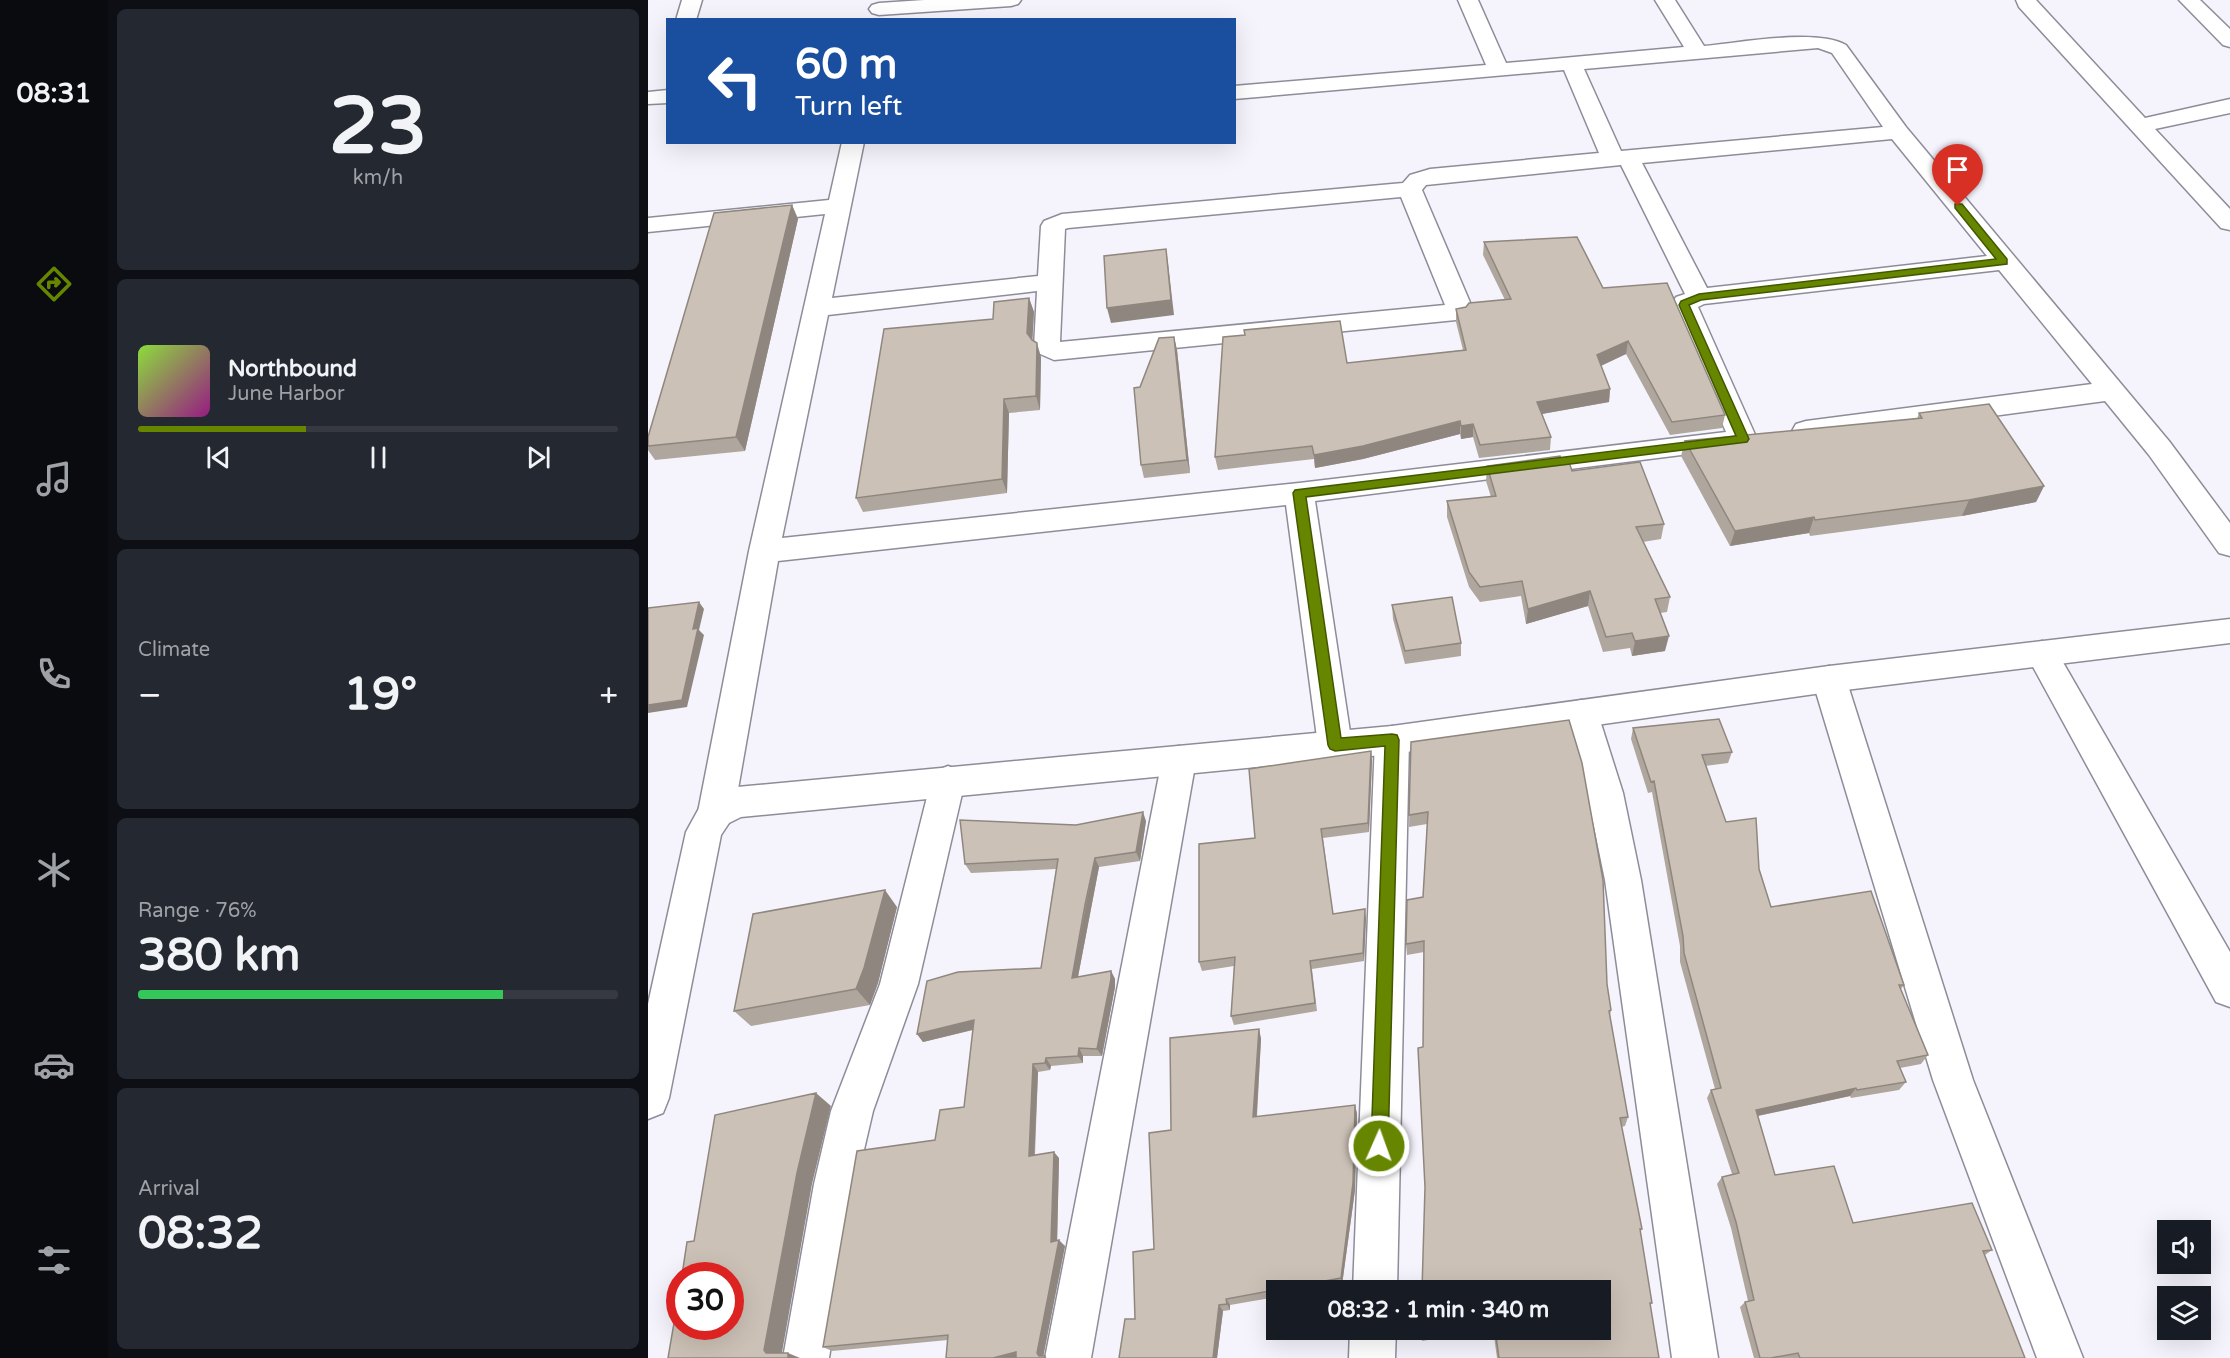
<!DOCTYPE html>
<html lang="en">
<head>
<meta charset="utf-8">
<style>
  body { margin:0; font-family:"Varela Round",sans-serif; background:#242831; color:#f1f3f6; height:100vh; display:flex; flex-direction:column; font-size:22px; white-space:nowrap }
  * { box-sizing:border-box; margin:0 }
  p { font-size:20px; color:#9ea1a6 }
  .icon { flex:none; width:33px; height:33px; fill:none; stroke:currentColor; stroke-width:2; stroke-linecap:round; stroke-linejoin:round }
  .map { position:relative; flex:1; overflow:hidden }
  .details { display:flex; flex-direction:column; gap:9px; padding:9px; background:#0d0f14; width:540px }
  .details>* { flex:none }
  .banner { position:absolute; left:18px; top:18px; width:570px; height:126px; border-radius:0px; box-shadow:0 6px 24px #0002; background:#1a4fa0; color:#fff; overflow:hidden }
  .buttons { position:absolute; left:1509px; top:1220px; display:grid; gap:12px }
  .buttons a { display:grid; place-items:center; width:54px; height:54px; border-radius:0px; background:#171b24; box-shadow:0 6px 24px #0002; font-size:30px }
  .speed { position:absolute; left:18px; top:1262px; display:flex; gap:12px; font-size:30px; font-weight:700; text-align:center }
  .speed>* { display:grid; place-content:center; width:78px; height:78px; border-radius:50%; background:#171b24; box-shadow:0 6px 24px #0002; line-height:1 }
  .speed .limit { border:9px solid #d22; background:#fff; color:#111 }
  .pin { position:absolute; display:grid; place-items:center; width:51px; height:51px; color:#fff; margin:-62px -26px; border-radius:50% 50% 50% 0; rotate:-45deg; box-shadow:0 0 6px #0007 }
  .pin .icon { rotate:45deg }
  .me { position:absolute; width:66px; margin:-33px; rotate:2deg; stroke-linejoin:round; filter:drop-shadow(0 0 4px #0008) }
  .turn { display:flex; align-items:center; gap:21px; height:126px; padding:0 30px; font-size:27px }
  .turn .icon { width:78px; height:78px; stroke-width:2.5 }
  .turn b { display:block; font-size:42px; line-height:51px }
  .big { font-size:45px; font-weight:700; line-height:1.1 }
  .details .widget { flex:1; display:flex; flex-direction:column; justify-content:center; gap:9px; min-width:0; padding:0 21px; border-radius:9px; background:#242831 }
  .details .dial { align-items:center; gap:0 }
  .dial b { font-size:78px; line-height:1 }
  .song { display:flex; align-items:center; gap:18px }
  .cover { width:72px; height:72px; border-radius:9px; background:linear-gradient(135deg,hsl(90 70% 55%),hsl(310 70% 35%)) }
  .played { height:6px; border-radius:3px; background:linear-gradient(90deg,#668600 35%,#363941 35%) }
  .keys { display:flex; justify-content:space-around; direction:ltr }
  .heat { display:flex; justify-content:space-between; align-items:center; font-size:33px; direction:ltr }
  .charge { height:9px; border-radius:4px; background:linear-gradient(90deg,#34c759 76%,#363941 0) }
  .trip { position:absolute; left:618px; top:1280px; width:345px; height:60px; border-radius:0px; background:#171b24; box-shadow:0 6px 24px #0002; font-weight:700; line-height:60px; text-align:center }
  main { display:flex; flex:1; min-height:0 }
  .tabs { display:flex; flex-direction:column; width:108px; justify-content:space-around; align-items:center; background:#090b0e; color:#9ea1a6 }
  .tabs .icon { width:42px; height:42px }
  .tabs .on { color:#668600 }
  .tabs b { font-size:27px; color:#f1f3f6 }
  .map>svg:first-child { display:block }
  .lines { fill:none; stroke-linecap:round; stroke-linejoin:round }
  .street-casing { stroke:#8d8c99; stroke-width:3 }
  .secondary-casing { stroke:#8d8c99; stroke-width:3 }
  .street { fill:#fff; fill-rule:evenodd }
  .secondary { fill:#fff; fill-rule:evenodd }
  .wall { fill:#afa69d }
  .shaded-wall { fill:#8f877f }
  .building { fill:#ccc1b6; stroke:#8f877f; stroke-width:1.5 }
  .route { fill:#668600; stroke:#425700; stroke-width:1.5 }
</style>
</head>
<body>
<main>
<nav class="tabs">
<b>08:31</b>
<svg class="icon on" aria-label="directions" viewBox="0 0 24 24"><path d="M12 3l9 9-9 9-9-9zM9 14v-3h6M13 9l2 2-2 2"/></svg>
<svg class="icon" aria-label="music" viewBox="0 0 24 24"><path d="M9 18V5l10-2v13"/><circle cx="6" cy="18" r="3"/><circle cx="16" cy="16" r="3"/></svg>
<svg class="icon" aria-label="phone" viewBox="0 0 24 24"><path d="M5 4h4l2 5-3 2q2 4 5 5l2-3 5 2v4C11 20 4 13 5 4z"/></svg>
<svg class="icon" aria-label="climate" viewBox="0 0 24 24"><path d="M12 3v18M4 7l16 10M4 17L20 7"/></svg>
<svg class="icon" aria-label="car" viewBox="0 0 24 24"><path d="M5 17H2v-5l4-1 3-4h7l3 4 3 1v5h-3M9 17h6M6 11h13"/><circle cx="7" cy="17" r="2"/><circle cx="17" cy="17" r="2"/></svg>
<svg class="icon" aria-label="filters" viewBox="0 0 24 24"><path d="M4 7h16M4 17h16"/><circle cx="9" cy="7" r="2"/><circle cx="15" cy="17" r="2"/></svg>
</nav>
<section class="details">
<div class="widget dial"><b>23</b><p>km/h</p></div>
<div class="widget">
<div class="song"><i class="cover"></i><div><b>Northbound</b><p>June Harbor</p></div></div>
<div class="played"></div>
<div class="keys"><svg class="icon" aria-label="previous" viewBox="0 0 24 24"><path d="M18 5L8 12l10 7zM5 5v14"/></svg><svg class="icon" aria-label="pause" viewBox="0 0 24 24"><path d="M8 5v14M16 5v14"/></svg><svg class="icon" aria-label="next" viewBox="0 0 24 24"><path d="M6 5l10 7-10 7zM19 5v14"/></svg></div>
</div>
<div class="widget"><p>Climate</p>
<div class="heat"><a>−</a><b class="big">19°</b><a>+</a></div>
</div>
<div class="widget"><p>Range · 76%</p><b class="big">380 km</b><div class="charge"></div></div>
<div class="widget"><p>Arrival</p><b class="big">08:32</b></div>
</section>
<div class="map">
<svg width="1582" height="1358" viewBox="0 0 1582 1358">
  <rect width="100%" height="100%" fill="#f5f4fd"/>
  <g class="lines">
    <g class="street-casing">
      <path id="street" d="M34 0H54L48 20H28Z
        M276 0H373L370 4 363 6 231 15 224 13 221 9 224 5 231 3Z
        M810 0H830L858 63 1036 47 1007 0H1027L1056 46C1092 43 1168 28 1198 45L1258 127 1521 441 1582 523V556L1571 553 1501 455 1457 401 1158 441 1148 438 1144 431 1148 424 1158 421 1444 384 1351 270 1056 304 1050 307 1109 439 1105 446 667 501 704 745 699 755 687 759 675 755 670 745 638 505 130 561 86 812 81 823 68 827 55 823 50 812 101 551 177 214 0 232V218L181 200 194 142H216L184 298 390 276 393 226 396 221 414 214 755 183 762 175 782 169 951 153 916 70 586 99V86L838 65ZM1170 48 1184 53 1235 127 973 151 936 69ZM1244 139 1339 256 1059 288 994 163ZM973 165 1037 294 1028 297 1023 305 1078 432 651 483 134 538 180 315 389 291 386 347 390 353 406 360 808 320 817 318 824 307 774 190 778 185ZM753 197 797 305 412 342 417 229 420 228Z
        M1368 0H1388L1497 118 1582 99V113L1507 129 1582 209V230L1573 228 1371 7Z
        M1531 0H1552L1582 29V47L1575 45Z
        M20 90V103L0 104V92Z
        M1394 641 1405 645 1582 952V1007L1568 1002 1378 654 1383 645Z
        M1181 666 1193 670 1198 679 1325 1080 1435 1358H1389L1285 1080 1164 679 1169 670Z
        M933 700 945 704 950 714 975 793 993 880 1070 1358H1024L957 880 939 793 916 714 921 704Z
        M744 726 756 730 761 740 749 1290H705L727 740 732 730Z
        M531 746 543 750 548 760 443 1358H397L514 760 519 750Z
        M300 766 312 771 317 781 270 984 225 1111 208 1184 181 1358H135L166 1184 183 1111 232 984 283 781 288 771Z
        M702 1329H748L747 1358H701Z"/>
    </g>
    <g class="secondary-casing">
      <path id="secondary" d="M1582 619V643L1181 692 744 754 93 817 81 823 73 835 21 1098 15 1113 0 1119V1004L38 832 55 801 89 787 744 726 1181 666Z"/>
    </g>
    <use href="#street" class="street"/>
    <use href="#secondary" class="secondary"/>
  </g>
  <path class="wall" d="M144 205 150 219 97 451 7 460 0 450V437Z
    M836 242 955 288 1077 415 1074 428 1022 435 978 354 953 366 962 389 961 402 894 414 903 437 902 450 831 458 825 437 813 439 812 434 715 459 667 468 666 459 570 470 567 457 699 363 815 350 808 322V309L857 300 835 255Z
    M381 298 386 312 384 341 393 357 392 410 361 413 359 493 215 512 208 498 345 319Z
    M526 337 529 350 542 473 496 478 493 465Z
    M1271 413 1396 486 1388 502 1314 516 1162 536 1161 533 1082 546 1033 456 1037 441 1269 419Z
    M913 460 924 471 1016 524 1013 539 995 542 1022 597 1019 612 1012 613 1017 651 984 656 982 648 955 652 940 606 878 624 873 596 832 602 821 587 799 517V501L843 497 838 481 839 466Z
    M744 605 813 643V656L757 664 745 619Z
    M985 728 1084 752 1080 763 1057 766 1078 822 1111 869 1123 907 1256 985 1252 990 1280 1055 1273 1064 1252 1068 1258 1082 1251 1090 1203 1098 1202 1096 1110 1116 1127 1175 1205 1223 1344 1250 1337 1255 1377 1358H1106L1092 1307 1097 1302 1100 1301 1083 1228 1069 1184 1074 1177 1084 1174 1059 1098 1063 1090 1067 1089 1032 962V946L1004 792 1000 793 983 739Z
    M763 742 959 984 963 1010 962 1015 980 1117 977 1126 973 1127 994 1229 992 1232 1004 1303 1002 1306 1011 1358H849L845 1329 774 1341 773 1329H952L777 1188 775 1047 776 952 759 955 758 944 775 897 779 824 761 827Z
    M723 751 724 761 721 832 675 838 685 914 718 918 716 961 664 969 669 1011 586 1025 583 1016 586 966 554 971 551 962 607 838Z
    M498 821 492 861 451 867 442 914 430 977 463 971 467 979V987L454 1056H435V1063L403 1066 402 1070 390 1072 387 1155 411 1158 409 1241 417 1246 395 1356 399 1358H368L300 1340 184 1351 175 1347 287 1140 316 1107 325 1030 275 1042 269 1034 393 968 408 869 323 873 317 864 428 825Z
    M249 907 230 983 222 1005 103 1026 86 1011Z
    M611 1029 613 1039 609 1117 707 1105 709 1114 707 1190 694 1285 665 1290H628V1297L582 1305V1310L575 1311 569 1358H471L487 1319 506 1249 523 1130Z"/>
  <path class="shaded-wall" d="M144 205 150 219 97 451 88 437Z
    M518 249 520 263 526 315 463 323 459 308Z
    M381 298 386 312 384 347 379 333Z
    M526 337 529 350 542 473 539 460Z
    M980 341 978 354 948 368 949 355Z
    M389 343 393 357 392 410 388 396Z
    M962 389 961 402 888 415 889 402Z
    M356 399 361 413 359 493 354 479Z
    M812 421V434L715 459 667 468 666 455Z
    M825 424V437L813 439V426Z
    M1396 486 1388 502 1314 516 1321 500Z
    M1166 517 1161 533 1082 546 1087 531Z
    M942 591 940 606 878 624 880 609Z
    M51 602 56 609 51 630 56 635 39 707 0 713V705L45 629Z
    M1021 636 1017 651 984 656 987 641Z
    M723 751 724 761 721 832 720 823Z
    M495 812 498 821 492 861 488 852Z
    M447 858 451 867 428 987 424 978Z
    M237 890 249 907 230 983 222 1005 208 989Z
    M717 909 718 918 716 961 715 953Z
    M463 971 467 979V987L454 1056 449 1049Z
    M326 1020 332 1028 275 1042 269 1034Z
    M611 1029 613 1039 608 1126 605 1117Z
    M431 1048 435 1056V1063L430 1056Z
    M398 1058 403 1066 402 1070 397 1063Z
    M385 1064 390 1072 386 1163 381 1156Z
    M1208 1088 1202 1096 1104 1117 1108 1110Z
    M168 1093 183 1106 164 1184 133 1358 118 1353 116 1350 149 1173Z
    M707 1105 709 1114 707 1190 694 1285 693 1278Z
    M406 1152 411 1158 409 1247 403 1242Z
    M411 1240 417 1246 395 1358 391 1356 389 1353Z
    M578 1299 582 1305V1310L579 1304Z
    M571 1305 575 1311 569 1358H565Z
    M368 1352 374 1356 367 1358H345Z
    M140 1353 152 1358H140Z"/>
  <path class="building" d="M144 205 88 437 0 446V437L66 213Z
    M929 237 955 288 1019 283 1077 415 1024 422 980 341 949 355 962 389 889 402 903 437 832 445 825 424 813 426 812 421 715 446 666 455 664 446 567 457 575 337 597 335 596 330 692 321 699 363 818 350 808 309 818 307 821 303 863 299 836 242Z
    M518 249 523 300 459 308 456 256Z
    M381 298 379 333 384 340 389 343 388 396 356 399 354 479 208 498 236 329 345 319 346 302Z
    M526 337 539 460 493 465 486 388 492 387 511 338Z
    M1341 404 1396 486 1321 500 1167 520 1166 517 1087 531 1037 441 1274 418 1271 413Z
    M912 456 913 460 920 459 924 471 992 462 1016 524 988 527 1022 597 1007 599 1021 636 987 641 984 633 958 637 942 591 880 609 874 581 832 587 821 572 799 501 848 496 839 466Z
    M804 597 813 643 757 651 744 605Z
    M51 602 45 629 50 628 34 700 0 705V608Z
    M1071 719 1084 752 1054 755 1078 822 1108 818 1111 869 1123 907 1223 891 1256 985H1251L1280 1055 1249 1061 1258 1082 1209 1090 1208 1088 1108 1110 1127 1175 1186 1166 1205 1223 1324 1203 1344 1250 1335 1251 1377 1358H1152L1150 1353 1123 1358H1112L1097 1302 1106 1300 1088 1222 1074 1177 1091 1173 1063 1090 1073 1088 1036 953 1035 936 1006 781 1003 782 985 728Z
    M921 720 934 763 955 880 959 984 963 1010 961 1011 980 1117 972 1118 994 1229H992L1004 1303H1002L1011 1358H851L847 1329H952V1290H774L777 1187 770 1048 775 1047 776 941 758 944 759 900 775 897 780 812 761 815 763 742Z
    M723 751 720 823 673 829 685 914 717 909 715 953 662 961 667 1003 583 1016 587 957 551 962V844L607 838 601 769Z
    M495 812 488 852 447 858 437 905 424 978 463 971V979L449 1049 431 1048 430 1056 398 1058 397 1063 385 1064 381 1156 406 1152 403 1242 411 1240 389 1353 391 1356H397V1358H368V1352L345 1358H298L300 1335 175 1347 209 1151 287 1140 292 1110 316 1107 326 1020 269 1034 279 981 310 972 393 968 410 859 317 864 312 820 428 825Z
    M237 890 216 968 208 989 86 1011 105 914Z
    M611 1029 605 1117 707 1105 705 1183 693 1278 578 1299 579 1304 571 1305 565 1358H471L477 1319H487L485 1252 506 1249 501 1133 523 1130 522 1038Z
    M168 1093 149 1173 116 1350 118 1353H140V1358H20L32 1288V1326H82V1275H34L39 1242 46 1241 67 1115Z
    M773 1329H812L773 1335Z"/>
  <path class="route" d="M1307 204H1314L1359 259V264L1053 300 1041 305 1101 439 1099 442 658 497 693 738 744 734 749 735 751 740 740 1146 737 1153 731 1155 725 1153 723 1146 737 746 687 751 682 749 680 745 645 493 647 490 1088 436 1031 305 1033 301 1051 294 1348 259 1307 208Z"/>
</svg>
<div class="buttons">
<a><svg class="icon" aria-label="sound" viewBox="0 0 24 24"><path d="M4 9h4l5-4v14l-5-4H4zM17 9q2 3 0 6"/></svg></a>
<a><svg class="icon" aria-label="layers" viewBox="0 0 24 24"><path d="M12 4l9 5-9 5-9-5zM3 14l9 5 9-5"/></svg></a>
</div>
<div class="speed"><div class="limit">30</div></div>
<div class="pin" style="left:1310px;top:206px;background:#d93025"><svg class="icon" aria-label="arrive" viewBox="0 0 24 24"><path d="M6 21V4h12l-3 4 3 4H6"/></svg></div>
<svg class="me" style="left:731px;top:1146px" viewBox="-20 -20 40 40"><circle r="17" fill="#668600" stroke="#fff" stroke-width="3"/><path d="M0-11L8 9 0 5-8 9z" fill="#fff"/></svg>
<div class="trip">08:32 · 1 min · 340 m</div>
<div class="banner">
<div class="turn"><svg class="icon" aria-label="left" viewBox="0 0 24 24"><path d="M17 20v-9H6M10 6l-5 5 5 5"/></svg><div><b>60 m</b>Turn left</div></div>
</div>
</div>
</main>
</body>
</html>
